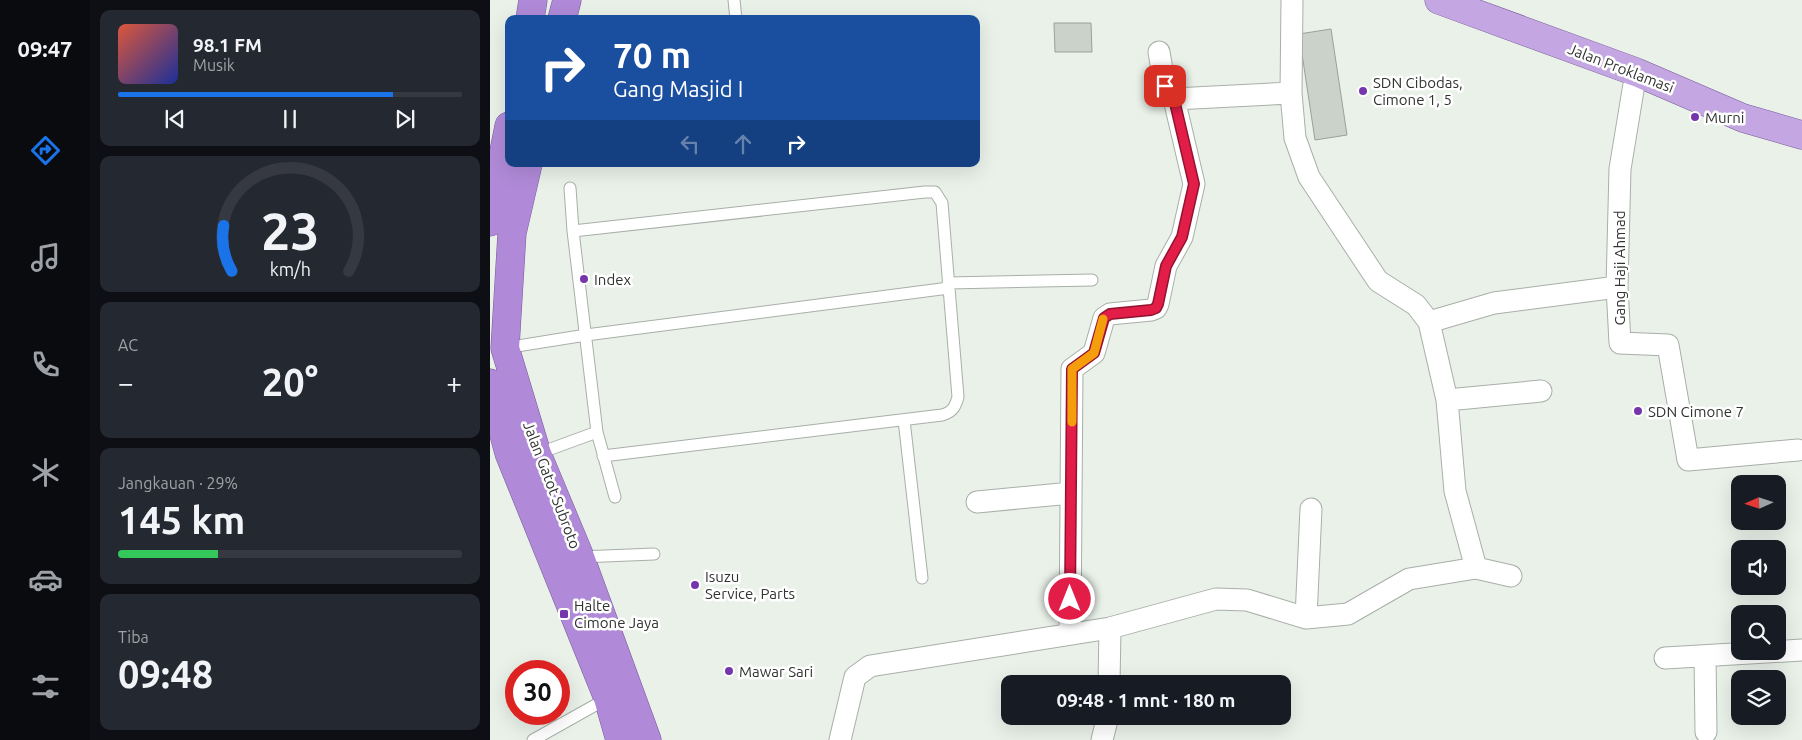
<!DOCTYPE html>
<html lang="id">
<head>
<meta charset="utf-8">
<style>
  body { margin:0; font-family:Ubuntu,sans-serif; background:#242831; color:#f1f3f6; height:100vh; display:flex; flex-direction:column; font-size:19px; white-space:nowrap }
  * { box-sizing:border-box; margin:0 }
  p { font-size:16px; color:#9ea1a6 }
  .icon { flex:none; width:28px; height:28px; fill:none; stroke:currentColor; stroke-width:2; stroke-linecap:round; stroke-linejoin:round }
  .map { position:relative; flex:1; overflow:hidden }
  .side { display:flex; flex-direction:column; gap:10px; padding:10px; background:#0d0f14; width:400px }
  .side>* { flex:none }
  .hud { position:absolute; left:15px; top:15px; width:475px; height:152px; border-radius:10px; box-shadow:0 5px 20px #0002; background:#1a4fa0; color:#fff; overflow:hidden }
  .needle { width:32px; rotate:267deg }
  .buttons { position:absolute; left:1241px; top:475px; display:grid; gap:10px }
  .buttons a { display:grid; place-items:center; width:55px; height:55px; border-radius:10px; background:#171b24; box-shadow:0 5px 20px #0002; font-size:25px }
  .speed { position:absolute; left:15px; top:660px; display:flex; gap:10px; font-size:25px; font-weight:700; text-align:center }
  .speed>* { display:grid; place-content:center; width:65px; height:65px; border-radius:50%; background:#171b24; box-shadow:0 5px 20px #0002; line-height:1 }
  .speed .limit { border:8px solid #d22; background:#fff; color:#111 }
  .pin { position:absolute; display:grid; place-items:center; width:42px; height:42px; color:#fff; margin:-21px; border-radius:10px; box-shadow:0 2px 8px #0006 }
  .me { position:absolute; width:55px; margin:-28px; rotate:0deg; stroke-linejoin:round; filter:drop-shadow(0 0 4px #0008) }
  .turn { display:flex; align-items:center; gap:18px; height:105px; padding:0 25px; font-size:22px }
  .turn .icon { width:65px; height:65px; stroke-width:2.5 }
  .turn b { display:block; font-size:35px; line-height:42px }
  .lanes { display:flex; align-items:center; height:48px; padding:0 25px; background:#0003; justify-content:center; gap:25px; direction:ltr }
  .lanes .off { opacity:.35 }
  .big { font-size:38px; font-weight:700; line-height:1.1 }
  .side .widget { flex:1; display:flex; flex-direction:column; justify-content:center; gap:8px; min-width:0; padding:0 18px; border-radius:10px; background:#242831 }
  .side .dial { align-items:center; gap:0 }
  .dial svg { height:130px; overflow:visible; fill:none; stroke:#363941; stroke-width:7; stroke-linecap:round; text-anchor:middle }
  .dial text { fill:#f1f3f6; stroke:none }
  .song { display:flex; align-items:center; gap:15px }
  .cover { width:60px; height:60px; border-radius:8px; background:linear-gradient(135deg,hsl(10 70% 55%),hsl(230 70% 35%)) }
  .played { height:5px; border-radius:2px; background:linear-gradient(90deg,#1a73e8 80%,#363941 80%) }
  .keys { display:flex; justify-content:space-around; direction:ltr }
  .heat { display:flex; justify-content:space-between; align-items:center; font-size:28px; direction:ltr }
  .charge { height:8px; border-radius:4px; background:linear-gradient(90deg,#34c759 29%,#363941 0) }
  .trip { position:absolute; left:511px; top:675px; width:290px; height:50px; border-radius:10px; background:#171b24; box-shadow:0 5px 20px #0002; font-weight:700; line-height:50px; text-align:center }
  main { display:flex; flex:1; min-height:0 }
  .dock { display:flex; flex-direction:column; width:90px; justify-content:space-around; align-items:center; background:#090b0e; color:#9ea1a6 }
  .dock .icon { width:35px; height:35px }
  .dock .on { color:#1a73e8 }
  .dock b { font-size:22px; color:#f1f3f6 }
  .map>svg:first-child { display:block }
  .building { fill:#cad2ca; stroke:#9aa19a }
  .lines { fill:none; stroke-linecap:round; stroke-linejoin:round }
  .service-casing { stroke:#a8afa8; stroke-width:13 }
  .minor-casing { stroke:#a8afa8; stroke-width:23 }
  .primary-casing { stroke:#775997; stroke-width:29 }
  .trunk-casing { stroke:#775997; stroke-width:29 }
  .service { stroke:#fff; stroke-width:11 }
  .minor { stroke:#fff; stroke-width:21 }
  .primary { stroke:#c4a7e2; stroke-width:28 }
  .trunk { stroke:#b08ad8; stroke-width:28 }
  .route-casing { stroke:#92132f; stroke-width:12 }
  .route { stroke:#e11d48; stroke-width:9 }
  .slow { stroke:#f59e0b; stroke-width:9 }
  .poi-dot { fill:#7536ab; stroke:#fff; stroke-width:2 }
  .labels { text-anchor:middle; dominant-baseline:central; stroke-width:5; stroke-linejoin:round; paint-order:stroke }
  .street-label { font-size:15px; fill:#303330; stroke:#fff }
  .poi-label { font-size:15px; fill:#303330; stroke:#fff; text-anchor:start }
</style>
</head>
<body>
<main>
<nav class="dock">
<b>09:47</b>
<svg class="icon on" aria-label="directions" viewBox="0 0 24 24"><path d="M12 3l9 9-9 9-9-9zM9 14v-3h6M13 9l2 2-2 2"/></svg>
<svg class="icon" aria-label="music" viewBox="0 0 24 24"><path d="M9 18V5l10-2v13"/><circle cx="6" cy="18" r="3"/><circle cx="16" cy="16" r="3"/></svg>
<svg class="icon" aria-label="phone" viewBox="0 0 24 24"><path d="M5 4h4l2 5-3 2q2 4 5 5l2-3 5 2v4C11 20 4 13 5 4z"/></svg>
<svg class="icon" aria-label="climate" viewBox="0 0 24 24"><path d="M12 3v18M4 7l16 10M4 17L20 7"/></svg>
<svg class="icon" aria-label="car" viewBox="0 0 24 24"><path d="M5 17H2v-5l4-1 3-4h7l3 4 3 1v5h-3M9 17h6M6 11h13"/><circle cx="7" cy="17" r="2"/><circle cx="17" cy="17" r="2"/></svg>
<svg class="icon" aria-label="filters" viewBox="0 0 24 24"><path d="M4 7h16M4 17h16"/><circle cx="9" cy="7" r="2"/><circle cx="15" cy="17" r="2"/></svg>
</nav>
<section class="side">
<div class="widget">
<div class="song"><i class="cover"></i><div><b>98.1 FM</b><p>Musik</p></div></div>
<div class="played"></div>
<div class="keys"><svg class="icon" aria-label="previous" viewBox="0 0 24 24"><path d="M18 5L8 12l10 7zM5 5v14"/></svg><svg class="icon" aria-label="pause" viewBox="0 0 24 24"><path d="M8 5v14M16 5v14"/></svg><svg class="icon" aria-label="next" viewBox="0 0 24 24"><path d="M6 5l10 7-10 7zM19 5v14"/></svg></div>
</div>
<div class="widget dial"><svg viewBox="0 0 100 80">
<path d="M14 69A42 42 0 1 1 86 69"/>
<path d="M14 69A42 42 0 0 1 9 41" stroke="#1a73e8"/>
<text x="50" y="56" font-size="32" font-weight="700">23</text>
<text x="50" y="72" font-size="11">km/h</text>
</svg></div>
<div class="widget"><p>AC</p>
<div class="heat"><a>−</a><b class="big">20°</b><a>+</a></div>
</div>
<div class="widget"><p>Jangkauan · 29%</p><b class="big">145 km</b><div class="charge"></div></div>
<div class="widget"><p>Tiba</p><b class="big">09:48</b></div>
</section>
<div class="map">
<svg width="1312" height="740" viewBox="0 0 1312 740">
  <rect width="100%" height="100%" fill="#e9f1e9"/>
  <path class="building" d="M564 23H601L602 52H565Z
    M841 29 857 135 825 140 809 34Z"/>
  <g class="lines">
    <g class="service-casing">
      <path id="service" d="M244 0 246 19
        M80 188 83 231 107 432 125 497
        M83 231 435 192H445L452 203 468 397C465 408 462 412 452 415L113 456
        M458 283 602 280
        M15 348 96 335 459 288
        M414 420 432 578
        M47 454 107 432
        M90 557 164 554
        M43 740 118 698"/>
    </g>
    <g class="minor-casing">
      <path id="minor" d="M802 0 801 93 805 138 819 177 888 281 926 305 939 322 957 400 965 491 986 568
        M1146 72 1130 169 1127 287 1130 343 1178 345 1198 460 1308 450
        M684 99 801 93
        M939 322 1004 303 1127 287
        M957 400 1051 391
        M487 502 581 493
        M816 618 821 509
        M580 634 582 369 604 353 614 318 620 314 661 310 666 308 668 304 676 266 692 237 704 184 684 99 675 87 669 52
        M1215 656 1216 732
        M1175 658 1312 650
        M619 684 620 628
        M350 740 365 677 380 666 620 628 726 599 757 600 816 618 858 614 919 579 986 568 1021 576
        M612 740 618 716"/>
    </g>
    <g class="primary-casing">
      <path id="primary" d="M949 0 1146 72 1253 118 1312 135"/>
    </g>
    <g class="trunk-casing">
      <path id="trunk" d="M40 19 43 0
        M72 19 77 0
        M38 164 22 233 15 348 47 454 90 557 157 740
        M0 222 19 126
        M0 383 19 453 118 698 130 740"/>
    </g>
    <use href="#service" class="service"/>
    <use href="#minor" class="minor"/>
    <use href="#primary" class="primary"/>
    <use href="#trunk" class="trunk"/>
  </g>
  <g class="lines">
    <g class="route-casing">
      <path id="route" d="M580 599 582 369 604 353 614 318 620 314 661 310 666 308 668 304 676 266 692 237 704 184 684 99 675 86"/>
    </g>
    <use href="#route" class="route"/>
    <path class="slow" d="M582 422V369L604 353 613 319"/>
  </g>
  <g class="poi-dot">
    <circle cx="873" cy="91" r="5"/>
    <circle cx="1205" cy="117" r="5"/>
    <circle cx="94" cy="279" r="5"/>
    <circle cx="1148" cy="411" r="5"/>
    <circle cx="205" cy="585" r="5"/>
    <rect x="69" y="609" width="10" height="10" rx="2.5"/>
    <circle cx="239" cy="671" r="5"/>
  </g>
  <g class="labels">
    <g class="street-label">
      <text transform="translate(1131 68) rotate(21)">Jalan Proklamasi</text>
      <text transform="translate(1129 268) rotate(-90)">Gang Haji Ahmad</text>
      <text transform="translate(62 485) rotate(69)">Jalan Gatot Subroto</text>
    </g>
    <g class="poi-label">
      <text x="883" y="82">SDN Cibodas,<tspan x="883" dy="17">Cimone 1, 5</tspan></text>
      <text x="1215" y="117">Murni</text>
      <text x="104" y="279">Index</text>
      <text x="1158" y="411">SDN Cimone 7</text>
      <text x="215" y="576">Isuzu<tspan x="215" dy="17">Service, Parts</tspan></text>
      <text x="84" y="605">Halte<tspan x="84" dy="17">Cimone Jaya</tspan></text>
      <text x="249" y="671">Mawar Sari</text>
    </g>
  </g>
</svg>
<div class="buttons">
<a><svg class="needle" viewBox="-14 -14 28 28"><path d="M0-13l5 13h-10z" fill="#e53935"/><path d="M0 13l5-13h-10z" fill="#9ea1a6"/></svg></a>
<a><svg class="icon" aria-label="sound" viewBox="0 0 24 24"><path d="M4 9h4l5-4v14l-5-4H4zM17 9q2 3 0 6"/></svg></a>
<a><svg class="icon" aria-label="search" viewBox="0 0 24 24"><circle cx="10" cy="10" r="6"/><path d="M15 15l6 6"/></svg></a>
<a><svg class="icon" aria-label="layers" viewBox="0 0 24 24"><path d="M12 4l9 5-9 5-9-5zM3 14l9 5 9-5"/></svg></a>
</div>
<div class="speed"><div class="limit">30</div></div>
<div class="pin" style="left:675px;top:86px;background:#d93025"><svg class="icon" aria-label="arrive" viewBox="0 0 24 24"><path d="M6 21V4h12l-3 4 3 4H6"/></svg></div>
<svg class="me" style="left:580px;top:599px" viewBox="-20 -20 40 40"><circle r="17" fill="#e11d48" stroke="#fff" stroke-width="3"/><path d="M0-11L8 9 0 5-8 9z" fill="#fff"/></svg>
<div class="trip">09:48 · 1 mnt · 180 m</div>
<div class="hud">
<div class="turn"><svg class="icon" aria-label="right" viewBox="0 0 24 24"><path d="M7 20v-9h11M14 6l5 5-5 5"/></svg><div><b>70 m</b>Gang Masjid I</div></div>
<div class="lanes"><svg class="icon off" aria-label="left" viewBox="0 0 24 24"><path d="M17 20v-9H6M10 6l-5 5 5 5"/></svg><svg class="icon off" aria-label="ahead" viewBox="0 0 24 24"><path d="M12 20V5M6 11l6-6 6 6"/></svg><svg class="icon" aria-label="right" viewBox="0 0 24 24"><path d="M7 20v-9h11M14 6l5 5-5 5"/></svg></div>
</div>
</div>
</main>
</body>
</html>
